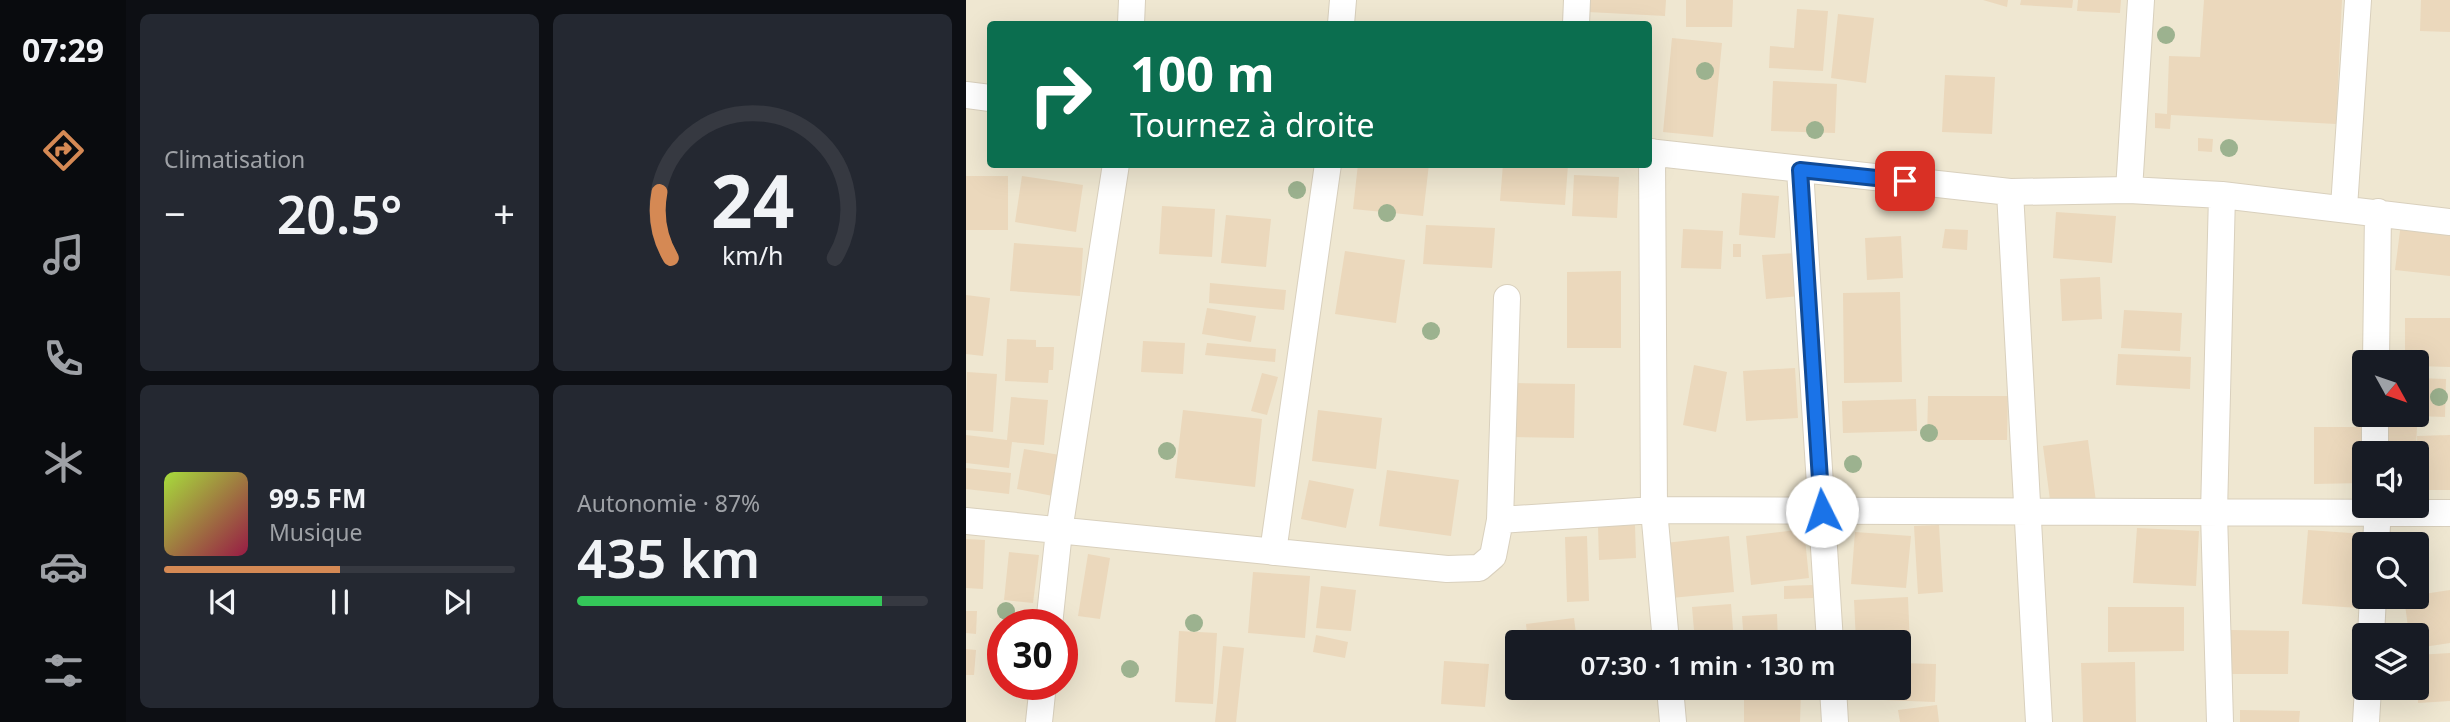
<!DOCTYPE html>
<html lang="fr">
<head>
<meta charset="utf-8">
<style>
  body { margin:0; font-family:"Noto Sans",sans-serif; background:#242831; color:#f1f3f6; height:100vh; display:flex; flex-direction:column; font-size:26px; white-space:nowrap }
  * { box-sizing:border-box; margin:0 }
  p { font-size:23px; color:#9ea1a6 }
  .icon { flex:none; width:38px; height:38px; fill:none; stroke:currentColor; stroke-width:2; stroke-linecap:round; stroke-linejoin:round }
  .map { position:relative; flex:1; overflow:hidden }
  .sheet { display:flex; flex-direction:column; gap:14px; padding:14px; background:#0d0f14; width:840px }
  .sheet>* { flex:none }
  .banner { position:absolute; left:21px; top:21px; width:665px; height:147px; border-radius:7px; box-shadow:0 7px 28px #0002; background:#0b6e4f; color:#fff; overflow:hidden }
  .needle { width:46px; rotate:130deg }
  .buttons { position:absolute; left:1386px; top:350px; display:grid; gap:14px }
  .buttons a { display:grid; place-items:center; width:77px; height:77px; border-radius:7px; background:#171b24; box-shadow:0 7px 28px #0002; font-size:35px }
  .speed { position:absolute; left:21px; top:609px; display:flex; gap:14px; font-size:35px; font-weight:700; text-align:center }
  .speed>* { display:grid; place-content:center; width:91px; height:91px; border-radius:50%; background:#171b24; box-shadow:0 7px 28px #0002; line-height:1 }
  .speed .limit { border:10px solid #d22; background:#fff; color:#111 }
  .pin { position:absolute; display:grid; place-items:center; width:60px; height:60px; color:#fff; margin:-30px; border-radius:14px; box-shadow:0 4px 10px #0006 }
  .me { position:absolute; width:77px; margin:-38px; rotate:356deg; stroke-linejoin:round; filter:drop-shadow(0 0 5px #0008) }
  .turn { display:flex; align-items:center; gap:24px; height:147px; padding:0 28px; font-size:32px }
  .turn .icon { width:91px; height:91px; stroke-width:2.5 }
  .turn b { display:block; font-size:49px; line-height:60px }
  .big { font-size:52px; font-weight:600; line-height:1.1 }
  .sheet .card { flex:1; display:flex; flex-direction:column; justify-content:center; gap:10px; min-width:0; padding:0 24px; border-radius:10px; background:#242831 }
  .sheet .dial { align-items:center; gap:0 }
  .dial svg { height:182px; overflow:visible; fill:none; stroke:#363941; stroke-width:7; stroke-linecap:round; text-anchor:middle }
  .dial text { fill:#f1f3f6; stroke:none }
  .song { display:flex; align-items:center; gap:21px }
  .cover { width:84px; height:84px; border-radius:10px; background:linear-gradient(135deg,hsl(80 70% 55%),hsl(340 70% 35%)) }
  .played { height:7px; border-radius:4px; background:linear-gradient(90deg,#d58954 50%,#363941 50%) }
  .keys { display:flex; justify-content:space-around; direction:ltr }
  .heat { display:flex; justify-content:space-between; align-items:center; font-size:38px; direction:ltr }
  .charge { height:10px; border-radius:5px; background:linear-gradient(90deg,#34c759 87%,#363941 0) }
  .sheet .tiles { flex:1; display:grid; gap:14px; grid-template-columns:repeat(2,1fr) }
  .trip { position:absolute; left:539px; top:630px; width:406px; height:70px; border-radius:7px; background:#171b24; box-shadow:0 7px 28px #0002; font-weight:600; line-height:70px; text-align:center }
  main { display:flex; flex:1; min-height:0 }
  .tab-bar { display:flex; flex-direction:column; width:126px; justify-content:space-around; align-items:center; background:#090b0e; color:#9ea1a6 }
  .tab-bar .icon { width:49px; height:49px }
  .tab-bar .current { color:#d58954 }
  .tab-bar b { font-size:32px; color:#f1f3f6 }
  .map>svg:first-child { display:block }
  .residential { fill:#efe7d1; fill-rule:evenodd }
  .building { fill:#ebd8bc }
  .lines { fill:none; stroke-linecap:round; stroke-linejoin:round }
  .minor-casing { stroke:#d9d0bd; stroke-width:28 }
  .minor { stroke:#fff; stroke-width:26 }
  .tree { fill:#9cb28f }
  .route-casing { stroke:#114b97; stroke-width:18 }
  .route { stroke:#1a73e8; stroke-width:12 }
</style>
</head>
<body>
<main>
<nav class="tab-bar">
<b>07:29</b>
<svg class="icon current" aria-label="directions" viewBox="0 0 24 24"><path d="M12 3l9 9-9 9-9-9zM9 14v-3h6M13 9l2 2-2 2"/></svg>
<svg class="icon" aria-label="music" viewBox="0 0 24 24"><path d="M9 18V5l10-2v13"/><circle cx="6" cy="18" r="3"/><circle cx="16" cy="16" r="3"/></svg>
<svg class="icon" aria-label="phone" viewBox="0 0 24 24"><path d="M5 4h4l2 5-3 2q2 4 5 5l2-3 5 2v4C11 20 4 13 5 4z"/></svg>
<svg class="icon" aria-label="climate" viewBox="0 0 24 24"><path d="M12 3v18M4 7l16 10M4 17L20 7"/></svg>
<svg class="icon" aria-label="car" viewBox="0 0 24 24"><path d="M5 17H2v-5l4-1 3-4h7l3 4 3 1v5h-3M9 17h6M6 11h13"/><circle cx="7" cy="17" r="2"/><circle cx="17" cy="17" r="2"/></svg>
<svg class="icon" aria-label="filters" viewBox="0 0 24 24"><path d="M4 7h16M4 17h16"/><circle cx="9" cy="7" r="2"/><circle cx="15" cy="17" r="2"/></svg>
</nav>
<section class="sheet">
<div class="tiles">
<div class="card"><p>Climatisation</p>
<div class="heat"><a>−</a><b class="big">20.5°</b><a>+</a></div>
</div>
<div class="card dial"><svg viewBox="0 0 100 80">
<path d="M14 69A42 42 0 1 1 86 69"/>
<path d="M14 69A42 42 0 0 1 9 40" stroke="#d58954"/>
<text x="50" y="56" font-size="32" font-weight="700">24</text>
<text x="50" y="72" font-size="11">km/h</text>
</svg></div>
<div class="card">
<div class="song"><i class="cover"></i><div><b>99.5 FM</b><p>Musique</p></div></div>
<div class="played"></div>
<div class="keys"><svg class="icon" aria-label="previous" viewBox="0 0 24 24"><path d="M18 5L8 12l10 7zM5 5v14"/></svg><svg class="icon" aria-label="pause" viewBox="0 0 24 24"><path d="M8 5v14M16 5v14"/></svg><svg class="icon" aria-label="next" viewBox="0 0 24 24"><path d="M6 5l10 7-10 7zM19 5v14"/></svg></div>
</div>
<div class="card"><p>Autonomie · 87%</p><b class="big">435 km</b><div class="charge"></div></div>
</div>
</section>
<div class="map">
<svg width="1484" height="722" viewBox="0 0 1484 722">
  <rect width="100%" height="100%" fill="#f9f4e2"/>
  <path class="residential" d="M0 0H1484V722H0ZM24 24H682V164H24ZM1398 362H1451V415H1398ZM1398 453H1451V506H1398ZM1398 544H1451V597H1398ZM37 625H96V684H37ZM1398 635H1451V688H1398ZM551 642H933V688H551Z"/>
  <path class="building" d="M623 0H700L699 16 622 12Z
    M720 0H767L766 27H720Z
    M1017 0H1042L1041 7Z
    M1055 0H1107L1106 8 1054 5Z
    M1112 0H1155L1154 13 1111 11Z
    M1238 0H1376L1370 124 1205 115 1204 129 1189 128V113L1201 114 1203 56 1234 57Z
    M1455 0H1484V32L1454 31Z
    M831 9 862 11 857 71 803 68 804 46 828 48Z
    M872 14 908 18 900 83 865 78Z
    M706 38 756 43 747 137 697 132Z
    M979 75 1029 77 1026 134 976 132Z
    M807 81 871 84 869 133 805 131Z
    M1232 138 1247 139 1246 152 1232 151Z
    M392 164H463L457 216 387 209Z
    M537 164 602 165 599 205 534 201Z
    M608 175 653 177 651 218 606 216Z
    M0 176H42V230H0Z
    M56 176 117 185 110 232 49 222Z
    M776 193 813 196 809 238 773 235Z
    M196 206 249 209 246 257 193 254Z
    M1090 212 1150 216 1146 263 1087 258Z
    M260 215 305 219 300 267 255 263Z
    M1435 223 1484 229V276L1429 270Z
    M460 225 529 228 526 268 457 264Z
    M717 229 757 231 755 269 715 268Z
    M979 229 1002 230 1001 250 976 248Z
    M935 236 937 278 901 280 899 238Z
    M48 243 117 248 114 296 44 291Z
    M767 244H775V257H767Z
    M379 251 439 260 430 323 369 314Z
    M831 253 834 296 800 299 796 255Z
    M655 271V348H601V272Z
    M1134 277 1136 319 1096 321 1094 279Z
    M244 283 320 290 318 310 243 303Z
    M934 292 936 382 878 383 877 293Z
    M0 295 24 298 17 356 0 354Z
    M241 308 290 316 285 342 236 334Z
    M1158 310 1216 313 1214 351 1155 348Z
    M1439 318H1484V367L1451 366V362H1439Z
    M41 339 70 340V347H88L87 370H83L82 383 39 381Z
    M177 341 219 343 217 374 175 372Z
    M241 343 310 349 309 362 239 355Z
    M1152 354 1225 357 1224 389 1150 385Z
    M728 365 761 372 750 432 717 425Z
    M829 368 832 418 780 421 777 371Z
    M1 372 31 374 27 432 0 430Z
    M296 373 312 377 301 415 285 411Z
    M1451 378 1480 379 1479 417 1451 416Z
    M547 383 609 384 608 438 545 437Z
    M962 396H1042L1041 440H961Z
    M45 397 82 400 78 445 46 442 43 468 0 463V435L41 440Z
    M950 399 951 431 877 433 876 401Z
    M217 410 296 419 289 487 209 478Z
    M352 410 416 418 410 469 346 461Z
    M1414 425 1451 427 1450 448 1412 446Z
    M1348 427H1398V483L1348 484Z
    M1484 435V490H1452L1451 436Z
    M1122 440 1130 502 1085 508 1077 446Z
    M58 449 94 455 87 496 51 489Z
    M0 468 45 473 43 494 0 489Z
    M421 470 493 480 485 536 413 526Z
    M343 480 388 489 380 528 335 519Z
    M669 525 670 558 633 560 632 526Z
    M973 525 977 592 952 594 948 526Z
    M1171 528 1233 531 1230 586 1167 583Z
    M838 529 843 578 785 585 780 536Z
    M1342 530 1399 534 1392 608 1336 604Z
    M889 532 945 536 940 588 885 584Z
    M621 536 623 601 601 602 599 537Z
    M763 536 768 592 705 598 699 543Z
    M0 539 19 540 17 589 0 588Z
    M43 552 73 555 67 603 38 600Z
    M122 554 144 558 134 619 112 616Z
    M287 572 344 576 339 638 282 633Z
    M847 585V598L818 599V586Z
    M355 586 390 590 385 631 350 628Z
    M1484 590V643L1451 648V635H1443L1438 597Z
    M942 597 944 647 933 648V642H890L888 600Z
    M765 604 768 642H729L726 607Z
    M1142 607H1218V651L1142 652Z
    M0 611H11L10 634 0 633Z
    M53 614 72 616 71 625H51Z
    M811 614 812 642H778L776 616Z
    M608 618 611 642H562L560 624Z
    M1265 630 1323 631 1322 674H1264Z
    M213 631 251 633 247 704 209 702Z
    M350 635 382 642 379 658 347 652Z
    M257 646 278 648 270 722H249Z
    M0 649 10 650 8 675H0Z
    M1484 653V701L1452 703 1451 655Z
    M478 661 523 664 519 707 475 704Z
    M1169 662 1170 722H1117L1115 663Z
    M933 663 970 664 969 702 891 699V688H933Z
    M778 691H835L834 722H778Z
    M971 705 973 722H934L932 710Z
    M1274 710 1334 711 1333 722H1274Z"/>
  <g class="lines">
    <g class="minor-casing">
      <path id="minor" d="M165 24 166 0
        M375 24 377 0
        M610 24 611 0
        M0 95 24 98
        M682 152 1044 192
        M686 152 688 510 700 642
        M834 170 864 642
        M1163 190 1175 0
        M1378 207 1392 0
        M1410 362 1412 212
        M1409 415V453
        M534 520 688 510 1484 513
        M0 521 481 569 513 568 527 556 534 520 541 298
        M1410 544 1412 506
        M307 552 362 164
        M83 625 93 531 150 164
        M1405 635 1407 597
        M704 688 707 722
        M867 688 869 722
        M73 722 77 684
        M1073 722 1044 192 1163 190 1256 195 1484 222
        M1254 722 1248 513 1256 195
        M1400 722 1402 688"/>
    </g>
    <use href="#minor" class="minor"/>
  </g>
  <g class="tree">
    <circle cx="1200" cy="35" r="9"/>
    <circle cx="739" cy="71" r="9"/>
    <circle cx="849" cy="130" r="9"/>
    <circle cx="1263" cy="148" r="9"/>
    <circle cx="331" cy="190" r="9"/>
    <circle cx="421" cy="213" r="9"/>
    <circle cx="465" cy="331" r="9"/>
    <circle cx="1473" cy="397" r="9"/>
    <circle cx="963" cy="433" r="9"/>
    <circle cx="201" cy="451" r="9"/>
    <circle cx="887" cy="464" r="9"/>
    <circle cx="40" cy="611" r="9"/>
    <circle cx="228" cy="623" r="9"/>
    <circle cx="164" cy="669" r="9"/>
  </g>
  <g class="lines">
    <g class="route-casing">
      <path id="route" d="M856 511 834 170 939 181"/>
    </g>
    <use href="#route" class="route"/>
  </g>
</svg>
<div class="buttons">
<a><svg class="needle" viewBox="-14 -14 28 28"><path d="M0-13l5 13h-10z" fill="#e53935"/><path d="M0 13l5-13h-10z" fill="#9ea1a6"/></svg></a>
<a><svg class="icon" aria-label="sound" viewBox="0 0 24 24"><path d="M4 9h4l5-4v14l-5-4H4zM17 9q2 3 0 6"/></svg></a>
<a><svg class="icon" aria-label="search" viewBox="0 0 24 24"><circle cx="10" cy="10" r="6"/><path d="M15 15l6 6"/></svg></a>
<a><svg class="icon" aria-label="layers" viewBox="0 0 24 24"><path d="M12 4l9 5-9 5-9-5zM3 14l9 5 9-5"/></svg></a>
</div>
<div class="speed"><div class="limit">30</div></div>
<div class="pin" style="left:939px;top:181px;background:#d93025"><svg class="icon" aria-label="arrive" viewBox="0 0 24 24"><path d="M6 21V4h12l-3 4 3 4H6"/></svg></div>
<svg class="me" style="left:856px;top:511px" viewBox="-20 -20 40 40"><circle r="19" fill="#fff"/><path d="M0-13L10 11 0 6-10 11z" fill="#1a73e8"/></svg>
<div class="trip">07:30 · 1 min · 130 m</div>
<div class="banner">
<div class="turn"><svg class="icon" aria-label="right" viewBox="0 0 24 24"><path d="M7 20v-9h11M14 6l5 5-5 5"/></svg><div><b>100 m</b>Tournez à droite</div></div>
</div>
</div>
</main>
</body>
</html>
